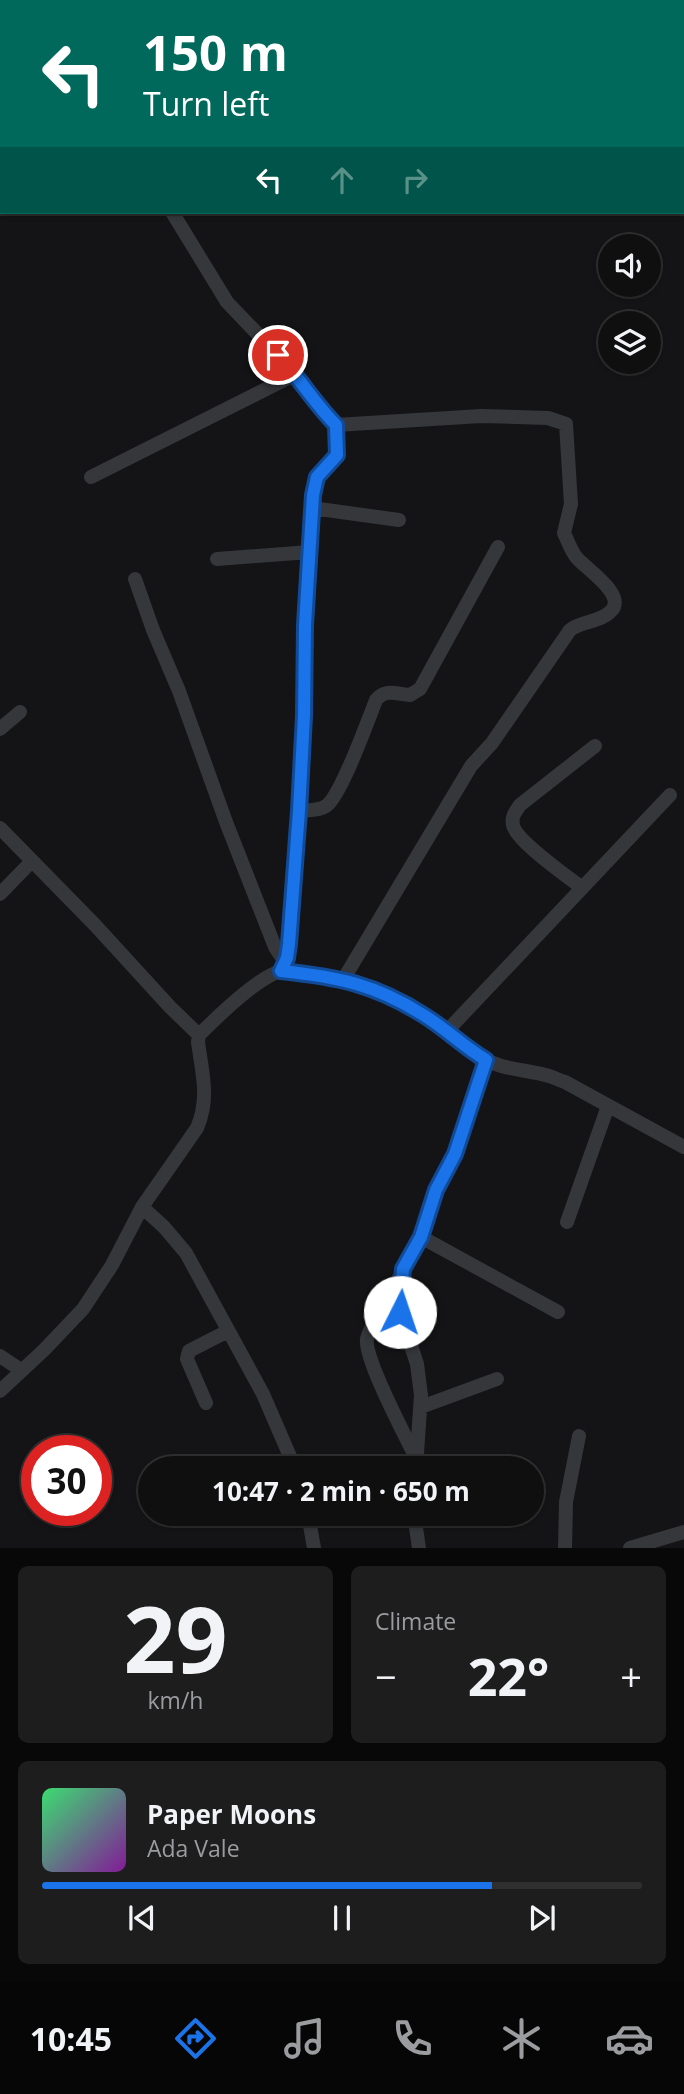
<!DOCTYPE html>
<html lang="en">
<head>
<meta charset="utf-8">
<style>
  body { margin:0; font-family:"Open Sans",sans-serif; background:#1d1d1e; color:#f1f3f6; height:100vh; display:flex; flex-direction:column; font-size:26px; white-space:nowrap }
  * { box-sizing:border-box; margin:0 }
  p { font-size:23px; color:#9b9c9f }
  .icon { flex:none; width:38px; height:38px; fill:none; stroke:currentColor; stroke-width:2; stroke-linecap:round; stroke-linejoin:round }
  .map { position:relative; height:1548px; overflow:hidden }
  .panel { display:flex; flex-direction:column; gap:18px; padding:18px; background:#080809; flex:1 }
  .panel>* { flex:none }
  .guide { position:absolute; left:0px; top:0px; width:684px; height:214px; box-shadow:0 2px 5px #0004,0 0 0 2px #2f2f30; background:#00695c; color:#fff; overflow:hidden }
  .controls { position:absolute; left:598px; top:234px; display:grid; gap:14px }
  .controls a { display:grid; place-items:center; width:63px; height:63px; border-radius:50%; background:#0f0f10; box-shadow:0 2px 5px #0004,0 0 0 2px #2f2f30; font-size:35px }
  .speed { position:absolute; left:21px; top:1435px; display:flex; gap:14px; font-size:35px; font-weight:700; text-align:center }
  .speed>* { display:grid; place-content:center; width:91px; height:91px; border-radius:50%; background:#0f0f10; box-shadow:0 2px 5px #0004,0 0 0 2px #2f2f30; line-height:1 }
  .speed .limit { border:10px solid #d22; background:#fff; color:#111 }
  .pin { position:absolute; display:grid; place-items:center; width:60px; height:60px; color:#fff; margin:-30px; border:4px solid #fff; border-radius:50%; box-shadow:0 2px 7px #0007 }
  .me { position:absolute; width:77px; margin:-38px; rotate:4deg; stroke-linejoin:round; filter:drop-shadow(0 0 5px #0008) }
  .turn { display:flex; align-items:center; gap:24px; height:147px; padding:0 28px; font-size:32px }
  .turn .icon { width:91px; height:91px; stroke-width:2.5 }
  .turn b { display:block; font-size:49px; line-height:60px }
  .lanes { display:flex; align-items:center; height:66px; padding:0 28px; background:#0003; justify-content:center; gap:35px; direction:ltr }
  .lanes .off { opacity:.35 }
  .big { font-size:52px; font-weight:700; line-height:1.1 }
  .panel .tile { flex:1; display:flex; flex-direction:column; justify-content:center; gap:10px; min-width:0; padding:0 24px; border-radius:10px; background:#1d1d1e }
  .panel .dial { align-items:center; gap:0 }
  .dial b { font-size:91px; line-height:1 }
  .song { display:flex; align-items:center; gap:21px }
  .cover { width:84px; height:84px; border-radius:10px; background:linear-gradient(135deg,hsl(140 70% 55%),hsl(290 70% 35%)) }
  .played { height:7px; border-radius:4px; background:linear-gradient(90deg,#1a73e8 75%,#2f2f30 75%) }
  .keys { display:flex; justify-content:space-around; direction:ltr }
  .heat { display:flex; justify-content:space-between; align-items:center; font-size:38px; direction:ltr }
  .panel .tiles { flex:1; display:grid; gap:18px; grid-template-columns:1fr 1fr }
  .tile:last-child { grid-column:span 2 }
  .trip { position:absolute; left:138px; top:1456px; width:406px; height:70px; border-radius:35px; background:#0f0f10; box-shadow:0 2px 5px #0004,0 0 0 2px #2f2f30; font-weight:700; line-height:70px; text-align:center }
  .dock { display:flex; height:112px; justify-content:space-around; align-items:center; background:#060606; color:#9b9c9f }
  .dock .icon { width:49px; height:49px }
  .dock .active { color:#1a73e8 }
  .dock b { font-size:32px; color:#f1f3f6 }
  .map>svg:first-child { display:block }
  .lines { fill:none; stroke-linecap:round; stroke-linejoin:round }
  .street { stroke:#35373b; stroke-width:14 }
  .route-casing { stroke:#114b97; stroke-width:18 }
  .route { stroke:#1a73e8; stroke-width:12 }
</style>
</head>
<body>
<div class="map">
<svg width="684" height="1548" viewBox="0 0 684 1548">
  <rect width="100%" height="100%" fill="#141416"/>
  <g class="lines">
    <path class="street" d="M58 0 59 2
      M270 0 271 2
      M336 425 481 416 548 418 566 424 571 504 564 533C568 541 571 551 577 558 586 569 629 596 610 612 600 622 582 621 570 630L492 743 471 766 343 980
      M91 477 296 374
      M312 508 399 520
      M217 559 309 552
      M135 579 153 630 179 691 226 822 275 947 281 956 287 958
      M0 729 20 712
      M299 811C307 810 319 811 326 806 341 796 368 720 376 700 385 688 397 694 410 695L420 689 498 547
      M0 828 95 925 170 1007 199 1035
      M582 888C567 876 516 841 513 825 511 816 516 811 520 805L595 746
      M0 894 32 861
      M281 971C338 977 379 985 427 1017 449 1032 468 1053 493 1063 509 1070 528 1070 545 1075 552 1076 558 1080 565 1082L684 1147
      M447 1031 670 795
      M142 1207 164 1227 186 1253 263 1394 295 1468
      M567 1222 608 1106
      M421 1237 558 1312
      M400 1276C391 1292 371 1322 367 1339 364 1359 406 1437 416 1458
      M0 1356 21 1370
      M0 1391 44 1350 83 1309 112 1265 142 1207 197 1128C210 1098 202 1073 198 1042L199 1035C217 1017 258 977 281 971L287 958 299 811 304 716 305 625 313 494 318 477 337 455 336 425 308 393 296 374 227 302 172 212
      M206 1403 187 1359 189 1351 228 1331
      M421 1407 497 1379
      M416 1468 421 1395 417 1364 400 1312 403 1269 421 1237 436 1190 455 1154 487 1060
      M308 1514 314 1548
      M414 1514 419 1548
      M565 1548 566 1502 579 1436
      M630 1548 684 1532"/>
  </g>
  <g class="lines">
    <g class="route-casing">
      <path id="route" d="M278 355C299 377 314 403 336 425L337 455 317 477 313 495 305 625 304 716 299 811 289 944 287 958 281 971C338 977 375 984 425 1016 446 1029 464 1047 486 1060L455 1154 436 1190 421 1237 403 1269 400 1312"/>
    </g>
    <use href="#route" class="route"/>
  </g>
</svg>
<div class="controls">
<a><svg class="icon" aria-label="sound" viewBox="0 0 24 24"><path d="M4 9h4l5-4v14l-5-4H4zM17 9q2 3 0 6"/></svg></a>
<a><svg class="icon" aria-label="layers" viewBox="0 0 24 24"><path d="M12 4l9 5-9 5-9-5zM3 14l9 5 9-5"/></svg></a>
</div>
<div class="speed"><div class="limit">30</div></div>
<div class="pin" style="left:278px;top:355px;background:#d93025"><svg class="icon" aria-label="arrive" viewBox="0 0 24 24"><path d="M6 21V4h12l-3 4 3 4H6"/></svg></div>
<svg class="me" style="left:400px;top:1312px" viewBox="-20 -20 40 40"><circle r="19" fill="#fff"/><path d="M0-13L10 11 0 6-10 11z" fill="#1a73e8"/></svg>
<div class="trip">10:47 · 2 min · 650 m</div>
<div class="guide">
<div class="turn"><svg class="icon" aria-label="left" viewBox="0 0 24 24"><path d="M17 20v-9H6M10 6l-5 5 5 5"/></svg><div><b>150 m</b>Turn left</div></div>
<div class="lanes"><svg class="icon" aria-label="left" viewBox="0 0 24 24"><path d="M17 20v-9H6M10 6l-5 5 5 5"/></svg><svg class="icon off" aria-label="ahead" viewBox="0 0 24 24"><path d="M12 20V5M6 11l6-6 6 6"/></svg><svg class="icon off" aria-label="right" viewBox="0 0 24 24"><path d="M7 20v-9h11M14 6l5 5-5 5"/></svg></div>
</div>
</div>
<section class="panel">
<div class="tiles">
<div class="tile dial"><b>29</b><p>km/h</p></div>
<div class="tile"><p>Climate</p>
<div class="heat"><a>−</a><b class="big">22°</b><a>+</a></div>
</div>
<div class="tile">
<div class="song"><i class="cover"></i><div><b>Paper Moons</b><p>Ada Vale</p></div></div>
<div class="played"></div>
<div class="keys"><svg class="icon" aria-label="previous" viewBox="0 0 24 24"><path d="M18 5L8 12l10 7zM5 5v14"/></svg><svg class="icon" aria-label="pause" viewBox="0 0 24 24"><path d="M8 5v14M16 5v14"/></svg><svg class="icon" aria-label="next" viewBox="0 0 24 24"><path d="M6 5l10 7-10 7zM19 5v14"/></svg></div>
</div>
</div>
</section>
<nav class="dock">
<b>10:45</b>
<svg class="icon active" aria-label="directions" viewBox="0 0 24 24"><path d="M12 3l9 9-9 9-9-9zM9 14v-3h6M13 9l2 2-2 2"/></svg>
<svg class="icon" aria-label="music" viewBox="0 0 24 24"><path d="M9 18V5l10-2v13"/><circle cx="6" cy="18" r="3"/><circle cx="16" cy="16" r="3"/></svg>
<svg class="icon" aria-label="phone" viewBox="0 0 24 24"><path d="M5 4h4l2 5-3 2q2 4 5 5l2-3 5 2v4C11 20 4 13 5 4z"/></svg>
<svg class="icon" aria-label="climate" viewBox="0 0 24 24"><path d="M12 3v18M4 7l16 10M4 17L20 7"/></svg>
<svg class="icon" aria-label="car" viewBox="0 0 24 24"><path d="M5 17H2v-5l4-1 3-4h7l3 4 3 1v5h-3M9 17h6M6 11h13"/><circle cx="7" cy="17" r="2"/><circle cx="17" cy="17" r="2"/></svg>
</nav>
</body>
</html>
